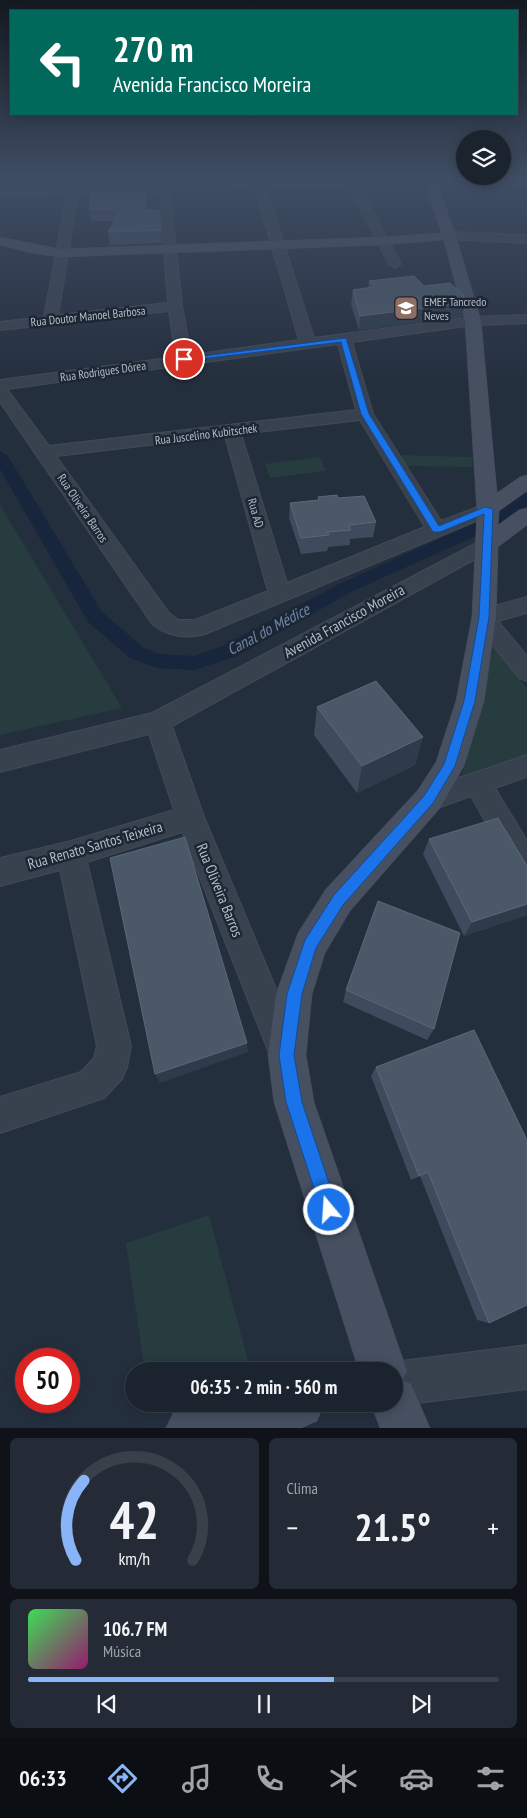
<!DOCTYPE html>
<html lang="pt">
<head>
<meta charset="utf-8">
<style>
  body { margin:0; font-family:"PT Sans Narrow",sans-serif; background:#242b36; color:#f1f3f6; height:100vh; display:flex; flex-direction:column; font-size:19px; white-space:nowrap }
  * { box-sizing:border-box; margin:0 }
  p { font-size:16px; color:#a0a4aa }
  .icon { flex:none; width:28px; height:28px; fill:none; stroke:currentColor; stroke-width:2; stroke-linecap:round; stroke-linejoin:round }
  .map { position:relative; height:1428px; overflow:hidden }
  .drawer { display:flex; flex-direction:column; gap:10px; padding:10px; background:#0f1319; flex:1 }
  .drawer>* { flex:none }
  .banner { position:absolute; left:10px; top:10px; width:508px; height:105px; border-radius:0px; box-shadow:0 2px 12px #0003,0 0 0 1px #39404a; background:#00695c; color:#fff; overflow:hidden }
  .controls { position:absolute; left:456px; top:130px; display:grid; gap:10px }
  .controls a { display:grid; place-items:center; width:55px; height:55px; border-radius:50%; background:#1b232e; box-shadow:0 2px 12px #0003,0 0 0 1px #39404a; font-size:25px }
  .speed { position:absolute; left:15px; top:1348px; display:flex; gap:10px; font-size:25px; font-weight:700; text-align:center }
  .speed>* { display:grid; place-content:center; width:65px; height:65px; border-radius:50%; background:#1b232e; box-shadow:0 2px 12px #0003,0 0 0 1px #39404a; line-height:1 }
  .speed .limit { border:8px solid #d22; background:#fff; color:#111 }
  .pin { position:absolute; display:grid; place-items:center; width:42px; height:42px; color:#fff; margin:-21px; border:2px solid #fff; border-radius:50%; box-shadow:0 1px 5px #0007 }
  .me { position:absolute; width:55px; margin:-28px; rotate:342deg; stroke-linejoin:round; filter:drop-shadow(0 0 4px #0008) }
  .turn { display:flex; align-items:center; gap:18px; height:105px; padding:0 20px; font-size:22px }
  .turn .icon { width:65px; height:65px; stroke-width:2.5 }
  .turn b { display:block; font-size:35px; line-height:42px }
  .big { font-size:38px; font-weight:800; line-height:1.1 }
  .drawer .widget { flex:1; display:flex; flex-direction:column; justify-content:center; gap:8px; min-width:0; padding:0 18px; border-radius:8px; background:#242b36 }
  .drawer .dial { align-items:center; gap:0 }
  .dial svg { height:130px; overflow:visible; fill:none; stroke:#39404a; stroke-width:7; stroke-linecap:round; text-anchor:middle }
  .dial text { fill:#f1f3f6; stroke:none }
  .song { display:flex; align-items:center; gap:15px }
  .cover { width:60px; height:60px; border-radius:8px; background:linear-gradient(135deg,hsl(130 70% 55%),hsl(320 70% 35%)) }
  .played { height:5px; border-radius:2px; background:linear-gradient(90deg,#8ab4f8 65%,#39404a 65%) }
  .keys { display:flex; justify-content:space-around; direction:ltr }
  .heat { display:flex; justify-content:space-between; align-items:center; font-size:28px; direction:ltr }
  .drawer .tiles { flex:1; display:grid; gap:10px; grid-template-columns:1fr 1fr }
  .widget:last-child { grid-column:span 2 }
  .trip { position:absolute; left:125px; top:1362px; width:278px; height:50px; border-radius:25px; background:#1b232e; box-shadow:0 2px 12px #0003,0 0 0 1px #39404a; font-weight:800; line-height:50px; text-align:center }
  .menu { display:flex; height:80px; justify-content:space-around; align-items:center; background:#0b0e12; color:#a0a4aa }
  .menu .icon { width:35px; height:35px }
  .menu .current { color:#8ab4f8 }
  .menu b { font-size:22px; color:#f1f3f6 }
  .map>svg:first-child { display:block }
  .green { fill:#263c3f }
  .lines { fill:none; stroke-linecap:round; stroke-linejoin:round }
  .canal { fill:#17263c; fill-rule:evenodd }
  .street-casing { stroke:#414a57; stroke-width:2 }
  .secondary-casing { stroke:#414a57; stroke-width:1 }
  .street { fill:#38414e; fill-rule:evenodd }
  .secondary { fill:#465061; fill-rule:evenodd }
  .wall { fill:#3f4b5c }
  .shaded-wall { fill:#2f3b4b }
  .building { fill:#4b5868; stroke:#5c6777 }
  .route { fill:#1a73e8; stroke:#114b97 }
  .labels { text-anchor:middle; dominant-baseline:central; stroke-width:5; stroke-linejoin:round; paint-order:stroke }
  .far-poi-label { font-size:12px; fill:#b4bcc9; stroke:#1d2633; text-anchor:start }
  .far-street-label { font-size:12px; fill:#b4bcc9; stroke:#1d2633 }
  .street-label { font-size:15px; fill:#b4bcc9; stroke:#1d2633 }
  .water-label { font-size:16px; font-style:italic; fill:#6d86a8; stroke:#1d2633 }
</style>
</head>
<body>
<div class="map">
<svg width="527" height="1428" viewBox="0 0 527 1428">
  <rect width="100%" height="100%" fill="#242f3e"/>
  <path class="green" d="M396 455 472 457V467L403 466Z
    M320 457 326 471 270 478 265 464Z
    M0 505 122 708 0 735Z
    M494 646 527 689V754L462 775Z
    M209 1215 250 1368 239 1371H145L126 1243Z"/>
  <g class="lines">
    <path class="canal" d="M0 451 8 456 102 612 144 648 159 654 194 656 223 646 339 584 497 513 521 495 527 493V506L509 521 351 592 237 656 194 670 157 668 130 658 88 622 0 469Z"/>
    <g class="street-casing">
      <path id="street" d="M70 180H80L79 188 159 185V180H169L170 185 253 182V180L264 182 407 180 402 183 359 185 401 264 395 268 389 264 348 185 266 188 314 338 473 317 527 315V323L473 325 352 342 373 414 441 521 488 503 495 505 498 509 495 513 205 634C186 639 169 637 153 625L0 402V380L176 357 169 311 0 330V322L44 317 67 195 0 197V191L68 188ZM255 188 299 340 191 355 182 306 170 191ZM160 192 168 303 58 315 78 194ZM338 344 356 410 49 446 7 389ZM360 420 425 527 287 583 241 434ZM225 436 268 591 195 620H178L169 613 56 456Z
        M463 180H527V185L468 183Z
        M449 232 527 235V243L445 239 443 236Z
        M488 537 495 538 498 543 495 548 172 726 204 817 302 1051 297 1063 285 1068 273 1063 182 832 87 862 131 1046 127 1067 122 1079 104 1098 0 1133V1097L81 1072 94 1058 97 1046 60 870 0 886V858L71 841 174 810 149 734 0 772V750L152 713Z
        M527 597V613L498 621 527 656V681L519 678 473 620 476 611Z
        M527 755V777L495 788 527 841V881L517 878 471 796 429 811 419 807 415 799 419 791Z
        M527 1345V1389L394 1406 389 1404H394V1371H378L379 1369 394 1362Z"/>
    </g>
    <g class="secondary-casing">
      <path id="secondary" d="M424 180H436L456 236 481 321 497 493 520 477 527 475V491L499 511 498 525 519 510 527 508V525L498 547 496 617 484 701 464 766 440 808 350 911 325 953 312 994 306 1055 314 1102 407 1371 403 1380 411 1384 430 1428H380L371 1404H394V1371H359L274 1102 268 1055 276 994 298 933 326 889 418 790 436 762 456 701 472 617 477 512 465 321 444 240 382 245 60 257 31 253 0 245V237L60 249 382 237 441 233Z
        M190 1404H324L317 1421 301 1428H166L174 1411Z"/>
    </g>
    <use href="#street" class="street"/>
    <use href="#secondary" class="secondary"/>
  </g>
  <path class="wall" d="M147 204V210H159L162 243 110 245 108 232 115 221H91L89 209Z
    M369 281 424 286 462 317 359 330 351 304 353 290 368 288Z
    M318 497 338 498 376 522 373 537 350 539V545L328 547 327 551 301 554 289 518 290 503 318 500Z
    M317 707 423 737 415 765 357 793 314 735Z
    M429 839 527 866V915L464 936 423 854Z
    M346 990 434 1029 427 1040 343 1002Z
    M474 1030 489 1323 477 1320 420 1176 411 1180 371 1076 376 1067Z"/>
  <path class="shaded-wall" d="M145 192 147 204 146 223 145 210Z
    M465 303 462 317 359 330 360 316Z
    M423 737 415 765 357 793 362 766Z
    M527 904V915L464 936 472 922Z
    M247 1043 248 1052 160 1083 155 1074Z"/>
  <path class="building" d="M145 192V210H159L161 230 108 232 122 208 89 209 91 193Z
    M414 276 424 286 450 283 463 295 465 303 360 316 353 290 374 287 369 281Z
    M337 495 338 498 364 496 376 522 349 525 351 530 327 532 329 535 301 538 290 503 319 500 318 497Z
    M376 681 423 737 362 766 317 707Z
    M498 818 527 866V904L472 922 429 839Z
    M185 837 247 1043 155 1074 110 858Z
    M378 901 460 933 434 1029 346 990Z
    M474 1030 527 1140V1305L489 1323 428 1172 419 1176 376 1067Z"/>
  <linearGradient id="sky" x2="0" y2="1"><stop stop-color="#141a22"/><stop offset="0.47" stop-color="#3f4d63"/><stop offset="1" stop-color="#3f4d63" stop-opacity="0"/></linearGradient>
  <rect width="527" height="380" fill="url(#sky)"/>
  <path class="route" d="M346 338 369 414 439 526 485 507 493 509 489 617 475 701 455 766 433 803 343 905 316 948 302 994 294 1055 302 1102 338 1210 336 1216 329 1219 323 1216 321 1210 286 1102 279 1055 287 994 305 940 334 895 424 796 444 764 464 701 479 617 484 514 440 532H433L361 414 341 342 184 361 180 359Z"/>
  <defs>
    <g id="school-square" transform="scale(1.25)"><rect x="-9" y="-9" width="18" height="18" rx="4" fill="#8d6e63" stroke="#1d2633"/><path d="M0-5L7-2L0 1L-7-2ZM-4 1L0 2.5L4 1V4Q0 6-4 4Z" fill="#fff"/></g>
  </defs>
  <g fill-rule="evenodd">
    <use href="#school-square" x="406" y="308"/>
  </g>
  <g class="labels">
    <g class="far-poi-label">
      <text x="424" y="301">EMEF Tancredo<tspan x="424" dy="14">Neves</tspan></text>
    </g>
    <g class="far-street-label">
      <text transform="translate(88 316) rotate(-6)">Rua Doutor Manoel Barbosa</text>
      <text transform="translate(103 371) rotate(-8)">Rua Rodrigues Dórea</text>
      <text transform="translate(206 434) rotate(-7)">Rua Juscelino Kubitschek</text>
      <text transform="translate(83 508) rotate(56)">Rua Oliveira Barros</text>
      <text transform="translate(256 513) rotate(74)">Rua AD</text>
    </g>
    <g class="street-label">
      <text transform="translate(344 621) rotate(-29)">Avenida Francisco Moreira</text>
      <text transform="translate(95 845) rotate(-16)">Rua Renato Santos Teixeira</text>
      <text transform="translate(220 890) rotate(68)">Rua Oliveira Barros</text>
    </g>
    <g class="water-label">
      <text transform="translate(268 629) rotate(-28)">Canal do Médice</text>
    </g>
  </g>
</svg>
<div class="controls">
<a><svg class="icon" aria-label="layers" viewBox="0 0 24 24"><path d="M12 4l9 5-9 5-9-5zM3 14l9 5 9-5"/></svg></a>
</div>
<div class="speed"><div class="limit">50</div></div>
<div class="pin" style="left:184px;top:359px;background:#d93025"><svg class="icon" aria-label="arrive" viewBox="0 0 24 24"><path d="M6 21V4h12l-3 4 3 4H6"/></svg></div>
<svg class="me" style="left:329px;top:1210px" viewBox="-20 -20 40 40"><circle r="17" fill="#1a73e8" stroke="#fff" stroke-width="3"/><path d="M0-11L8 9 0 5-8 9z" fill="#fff"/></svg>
<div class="trip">06:35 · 2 min · 560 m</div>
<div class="banner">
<div class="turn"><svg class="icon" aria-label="left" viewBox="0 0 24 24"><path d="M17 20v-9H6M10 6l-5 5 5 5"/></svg><div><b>270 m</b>Avenida Francisco Moreira</div></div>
</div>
</div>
<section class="drawer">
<div class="tiles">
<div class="widget dial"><svg viewBox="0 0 100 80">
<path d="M14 69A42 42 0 1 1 86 69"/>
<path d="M14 69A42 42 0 0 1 19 20" stroke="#8ab4f8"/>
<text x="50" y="56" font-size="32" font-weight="700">42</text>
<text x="50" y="72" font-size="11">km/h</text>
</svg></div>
<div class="widget"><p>Clima</p>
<div class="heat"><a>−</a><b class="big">21.5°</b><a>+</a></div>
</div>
<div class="widget">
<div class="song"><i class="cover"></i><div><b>106.7 FM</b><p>Música</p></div></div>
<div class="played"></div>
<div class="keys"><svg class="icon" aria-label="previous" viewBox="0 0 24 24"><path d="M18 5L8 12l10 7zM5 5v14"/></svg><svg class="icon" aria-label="pause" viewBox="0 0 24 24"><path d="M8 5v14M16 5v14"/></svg><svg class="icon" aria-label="next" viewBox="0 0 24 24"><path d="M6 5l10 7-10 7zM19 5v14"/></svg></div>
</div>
</div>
</section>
<nav class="menu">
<b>06:33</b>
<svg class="icon current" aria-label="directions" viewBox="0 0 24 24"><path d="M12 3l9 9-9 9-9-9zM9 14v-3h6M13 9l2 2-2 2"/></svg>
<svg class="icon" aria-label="music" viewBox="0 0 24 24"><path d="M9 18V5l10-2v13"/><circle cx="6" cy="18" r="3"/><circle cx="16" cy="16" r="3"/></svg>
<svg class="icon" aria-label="phone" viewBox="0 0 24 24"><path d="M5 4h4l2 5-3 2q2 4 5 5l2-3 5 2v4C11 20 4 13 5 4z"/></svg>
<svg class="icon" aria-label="climate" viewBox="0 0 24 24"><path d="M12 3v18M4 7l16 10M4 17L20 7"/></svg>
<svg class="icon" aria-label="car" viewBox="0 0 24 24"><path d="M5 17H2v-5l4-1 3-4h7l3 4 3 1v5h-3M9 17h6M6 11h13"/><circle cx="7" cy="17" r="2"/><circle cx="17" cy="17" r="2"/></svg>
<svg class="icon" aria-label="filters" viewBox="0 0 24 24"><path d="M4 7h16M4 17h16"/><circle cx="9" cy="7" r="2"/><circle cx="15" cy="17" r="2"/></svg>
</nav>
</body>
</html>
